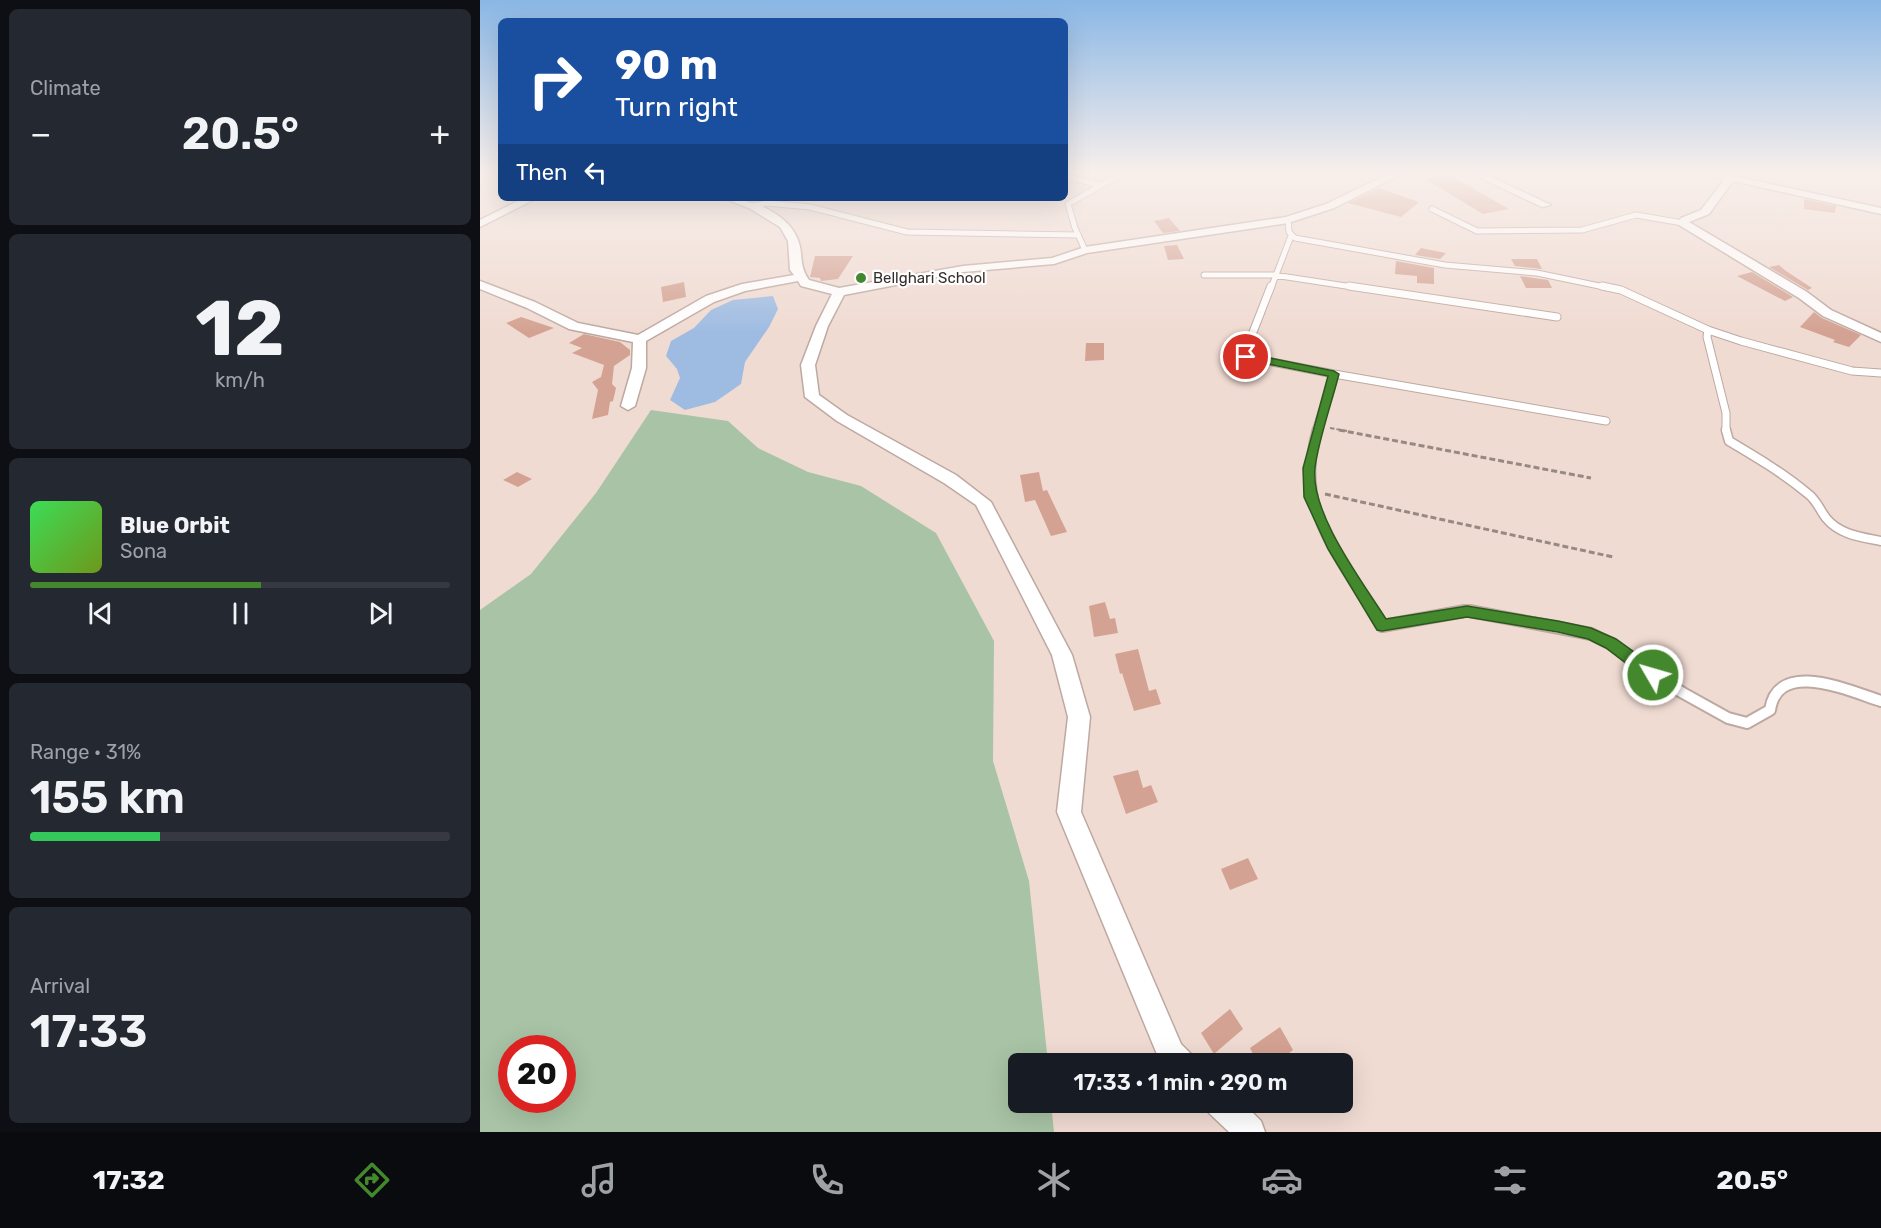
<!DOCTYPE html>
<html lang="en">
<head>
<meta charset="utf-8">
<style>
  body { margin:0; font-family:Rubik,sans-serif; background:#242831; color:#f1f3f6; height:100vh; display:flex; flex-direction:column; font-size:22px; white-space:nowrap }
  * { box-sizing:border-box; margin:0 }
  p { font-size:20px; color:#9ea1a6 }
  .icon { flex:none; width:33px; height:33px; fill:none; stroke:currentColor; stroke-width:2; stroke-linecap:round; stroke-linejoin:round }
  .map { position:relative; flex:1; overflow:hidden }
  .panel { display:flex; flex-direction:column; gap:9px; padding:9px; background:#0d0f14; width:480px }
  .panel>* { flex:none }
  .guide { position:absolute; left:18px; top:18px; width:570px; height:183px; border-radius:9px; box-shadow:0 6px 24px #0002; background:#1a4fa0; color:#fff; overflow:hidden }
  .speed { position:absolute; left:18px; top:1035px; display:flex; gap:12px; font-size:30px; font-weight:700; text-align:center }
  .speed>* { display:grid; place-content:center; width:78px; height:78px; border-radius:50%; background:#171b24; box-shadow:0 6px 24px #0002; line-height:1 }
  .speed .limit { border:9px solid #d22; background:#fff; color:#111 }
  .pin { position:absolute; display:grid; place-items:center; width:51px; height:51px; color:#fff; margin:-26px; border:3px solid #fff; border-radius:50%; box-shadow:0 2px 6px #0007 }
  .me { position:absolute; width:66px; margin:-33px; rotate:308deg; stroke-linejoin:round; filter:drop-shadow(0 0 4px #0008) }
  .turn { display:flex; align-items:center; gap:21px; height:126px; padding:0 18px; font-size:27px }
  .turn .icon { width:78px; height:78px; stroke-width:2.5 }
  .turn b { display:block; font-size:42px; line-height:51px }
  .then { display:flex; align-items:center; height:57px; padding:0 18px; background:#0003; gap:12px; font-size:22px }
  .big { font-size:45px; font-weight:600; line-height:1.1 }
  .panel .card { flex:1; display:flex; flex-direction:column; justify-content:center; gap:9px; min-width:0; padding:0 21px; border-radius:9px; background:#242831 }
  .panel .dial { align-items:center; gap:0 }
  .dial b { font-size:78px; line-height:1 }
  .song { display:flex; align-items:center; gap:18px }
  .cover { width:72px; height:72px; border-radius:9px; background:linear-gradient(135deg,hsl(130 70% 55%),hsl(80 70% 35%)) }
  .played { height:6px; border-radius:3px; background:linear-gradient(90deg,#43882d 55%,#363941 55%) }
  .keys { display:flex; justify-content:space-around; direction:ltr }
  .heat { display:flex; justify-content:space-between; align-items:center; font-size:33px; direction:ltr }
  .charge { height:9px; border-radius:4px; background:linear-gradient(90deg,#34c759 31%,#363941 0) }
  .trip { position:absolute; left:528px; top:1053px; width:345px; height:60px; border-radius:9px; background:#171b24; box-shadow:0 6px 24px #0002; font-weight:600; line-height:60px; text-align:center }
  .tabs { display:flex; height:96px; justify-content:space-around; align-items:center; background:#090b0e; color:#9ea1a6 }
  .tabs .icon { width:42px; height:42px }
  .tabs .on { color:#43882d }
  .tabs b { font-size:27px; color:#f1f3f6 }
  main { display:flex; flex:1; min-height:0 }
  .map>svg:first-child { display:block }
  .green { fill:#a8c3a5; fill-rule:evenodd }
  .water { fill:#9ebce2 }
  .building { fill:#d4a292 }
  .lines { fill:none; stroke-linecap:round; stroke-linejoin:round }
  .service-far3-casing { stroke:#bda9a1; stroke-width:7 }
  .service-far2-casing { stroke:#bda9a1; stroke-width:9 }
  .service-far1-casing { stroke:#bda9a1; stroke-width:11 }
  .service-casing { stroke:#bda9a1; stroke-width:14 }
  .minor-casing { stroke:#bda9a1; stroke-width:3 }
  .path-far1 { stroke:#978982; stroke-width:2; stroke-dasharray:4.5 2; stroke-linecap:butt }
  .path { stroke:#978982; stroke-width:3; stroke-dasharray:6 3; stroke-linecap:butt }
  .service-far3 { stroke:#fff; stroke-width:5 }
  .service-far2 { stroke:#fff; stroke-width:7 }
  .service-far1 { stroke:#fff; stroke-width:8 }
  .service { stroke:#fff; stroke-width:10 }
  .minor { fill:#fff; fill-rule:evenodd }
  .route { fill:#43882d; stroke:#2c581d; stroke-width:1.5 }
  .poi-dot { fill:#43882d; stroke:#fff; stroke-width:2 }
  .labels { text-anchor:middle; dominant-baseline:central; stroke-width:4.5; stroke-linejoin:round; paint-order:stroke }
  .far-poi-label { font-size:15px; fill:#352d2a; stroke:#fff; text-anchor:start }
</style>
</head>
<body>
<main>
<section class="panel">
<div class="card"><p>Climate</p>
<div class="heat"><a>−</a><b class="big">20.5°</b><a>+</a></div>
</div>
<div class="card dial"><b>12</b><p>km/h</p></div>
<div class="card">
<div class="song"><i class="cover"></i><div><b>Blue Orbit</b><p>Sona</p></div></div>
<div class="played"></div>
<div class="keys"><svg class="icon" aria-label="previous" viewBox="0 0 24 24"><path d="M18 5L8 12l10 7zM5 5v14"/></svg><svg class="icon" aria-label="pause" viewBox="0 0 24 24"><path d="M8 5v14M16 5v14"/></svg><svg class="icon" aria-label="next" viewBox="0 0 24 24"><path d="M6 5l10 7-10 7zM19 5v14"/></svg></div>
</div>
<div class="card"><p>Range · 31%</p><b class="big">155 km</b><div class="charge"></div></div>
<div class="card"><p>Arrival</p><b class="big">17:33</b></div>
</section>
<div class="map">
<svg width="1401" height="1132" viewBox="0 0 1401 1132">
  <rect width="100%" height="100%" fill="#f0dbd2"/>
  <path class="green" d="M171 410 248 421 278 448 328 472 381 486 456 533 514 641 513 761 549 881 568 1063 538 1064V1102L571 1103 574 1132H0V610L51 574 116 493ZM32 1048H82V1100H32Z"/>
  <path class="water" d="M293 296 298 309 289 327 265 362 261 384 235 402 205 410 190 400 200 378 197 369 186 356 191 341 214 328 231 310 253 300Z"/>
  <path class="building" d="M969 175 1029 209 1003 214 945 179Z
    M899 188 939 202 921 217 868 203Z
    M1324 199 1356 206 1355 213 1324 209Z
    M689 218 700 231 683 233 674 221Z
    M697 245 704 259 688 260 684 246Z
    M941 248 966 253 960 259 935 255Z
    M335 256H373L358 279 341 281 340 278 330 277Z
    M1031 259H1057L1062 269 1035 266Z
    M916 261 954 268V284L937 283V276L915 274Z
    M1299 265 1306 271 1332 288 1328 290 1289 267Z
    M1272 272 1313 297 1305 301 1257 276Z
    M1040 276 1068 280 1072 288H1046Z
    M204 282 206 297 183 302 181 287Z
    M1334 312 1342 318 1381 335 1369 347 1353 342 1355 340 1320 327Z
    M41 317 74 328 49 338 26 323Z
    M104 334 140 342 150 350V355L134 366 132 384 136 388 133 401 130 402 128 415 112 419 118 390 112 382 121 377 124 365 92 353 102 348 89 343Z
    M606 343H624V360L605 361Z
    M37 472 52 479 38 487 23 480Z
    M559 472 563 491 567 490 587 532 571 536 555 500 545 502 540 475Z
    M625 602 630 619 635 618 638 633 614 637 609 606Z
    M658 649 669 691 676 689 681 704 654 711 642 673 640 674 635 654Z
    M658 770 663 788 671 785 678 802 646 814 633 776Z
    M768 858 778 879 750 890 741 869Z
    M750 1009 763 1029 734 1054 721 1033Z
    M800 1027 813 1050 795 1064H778L770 1048Z"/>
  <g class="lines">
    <g class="service-far3-casing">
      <path id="service-far3" d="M585 176 619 185
        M273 206 287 203 330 207 427 232 598 235
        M952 209 997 231 1102 230 1156 215 1203 223
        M808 220 809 232 815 238 965 265 1057 273 1129 288
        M605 250 595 228 588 204 643 173
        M724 275H794L879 288
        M791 288 811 236"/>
    </g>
    <g class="service-far2-casing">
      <path id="service-far2" d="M791 286 768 345 766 357 854 374 836 431
        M869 286 1077 317
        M1122 286 1141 290 1228 330 1261 341 1372 371 1401 373
        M1228 330 1227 337 1246 413V431
        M854 374 1126 421"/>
    </g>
    <g class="service-far1-casing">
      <path id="service-far1" d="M837 430C815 506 855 552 894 613
        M1246 430 1249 441C1276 457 1303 473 1327 493 1337 500 1339 509 1346 518 1360 535 1381 537 1401 541
        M976 613 987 611 997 613"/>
    </g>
    <g class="service-casing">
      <path id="service" d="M893 611 902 626 985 611
        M989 611 1111 634 1131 644 1173 675 1203 693 1248 718 1267 723 1290 710C1298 658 1369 691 1401 701"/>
    </g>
    <g class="minor-casing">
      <path id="minor" d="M910 173H924L854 208 808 223 607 253 574 264 483 272 364 295 348 326 335 365 339 395 367 415 476 475 511 502 592 655 610 717 601 812 701 1044 711 1054 715 1064H681L577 812 588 717 572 655 496 505 464 483 357 421 325 397 321 365 336 326 352 294 321 286 318 281 265 291 234 302 166 341V368L155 406 148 410 141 406 152 368 153 342 89 329 47 308 0 289V281L55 302 98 323 158 335 226 296 262 284 314 275 310 270 308 241 300 227 269 208 243 198C270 198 308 213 318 240 324 256 318 264 329 280L359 288 483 266 572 258 605 247 806 217 846 204Z
        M990 173H1003L1071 205 1062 207Z
        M1222 173H1241L1401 208V214L1253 181 1229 214 1209 222 1327 292 1351 310 1401 333V342L1343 316 1319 298 1199 225 1198 223 1201 218 1221 210 1244 180Z
        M44 198H57L0 227V220Z
        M725 1102H762L781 1121 785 1132H749L729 1113Z"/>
    </g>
    <path class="path-far1" d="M850 428 867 431"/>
    <path class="path" d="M859 430 1111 478
      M845 494 1133 557"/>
    <use href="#service-far3" class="service-far3"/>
    <use href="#service-far2" class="service-far2"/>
    <use href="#service-far1" class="service-far1"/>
    <use href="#service" class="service"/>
    <use href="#minor" class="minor"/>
  </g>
  <linearGradient id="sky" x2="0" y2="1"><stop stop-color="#8ab7e6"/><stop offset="0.52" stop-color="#f8efeb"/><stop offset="1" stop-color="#f8efeb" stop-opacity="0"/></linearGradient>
  <rect width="1401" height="332" fill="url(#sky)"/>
  <path class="route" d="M766 353 854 371 859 374C852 402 838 441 835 468 830 513 882 581 906 619L987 606 1078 621 1111 628 1136 639 1179 670 1181 675 1179 680 1173 681 1168 680 1126 648 1108 639 1078 632 987 617 902 631 897 630 848 549 824 497 823 468 848 376 762 359 761 357Z"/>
  <circle class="poi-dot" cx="381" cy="278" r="6"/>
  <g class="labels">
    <g class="far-poi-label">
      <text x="393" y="278">Bellghari School</text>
    </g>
  </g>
</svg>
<div class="speed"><div class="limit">20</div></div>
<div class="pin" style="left:766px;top:357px;background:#d93025"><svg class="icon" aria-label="arrive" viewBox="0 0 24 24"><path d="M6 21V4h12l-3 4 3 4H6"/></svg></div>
<svg class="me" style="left:1173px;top:675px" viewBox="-20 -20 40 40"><circle r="17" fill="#43882d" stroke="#fff" stroke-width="3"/><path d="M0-11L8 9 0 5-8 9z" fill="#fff"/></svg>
<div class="trip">17:33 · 1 min · 290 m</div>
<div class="guide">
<div class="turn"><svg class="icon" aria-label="right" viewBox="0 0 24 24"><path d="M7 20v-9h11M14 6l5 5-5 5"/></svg><div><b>90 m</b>Turn right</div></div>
<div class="then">Then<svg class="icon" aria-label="left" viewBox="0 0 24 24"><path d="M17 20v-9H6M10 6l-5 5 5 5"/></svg></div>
</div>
</div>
</main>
<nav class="tabs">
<b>17:32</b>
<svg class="icon on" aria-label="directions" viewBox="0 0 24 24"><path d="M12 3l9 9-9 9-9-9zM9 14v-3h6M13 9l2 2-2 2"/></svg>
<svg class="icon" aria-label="music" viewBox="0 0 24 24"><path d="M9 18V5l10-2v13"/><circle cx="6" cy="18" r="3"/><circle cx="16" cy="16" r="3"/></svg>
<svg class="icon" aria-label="phone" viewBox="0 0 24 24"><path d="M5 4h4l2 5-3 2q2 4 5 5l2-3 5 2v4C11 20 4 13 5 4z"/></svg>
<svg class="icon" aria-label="climate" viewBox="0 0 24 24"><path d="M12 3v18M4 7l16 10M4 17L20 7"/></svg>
<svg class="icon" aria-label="car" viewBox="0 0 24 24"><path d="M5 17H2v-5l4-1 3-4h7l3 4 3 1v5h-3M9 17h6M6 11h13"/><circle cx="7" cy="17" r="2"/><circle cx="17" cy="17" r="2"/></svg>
<svg class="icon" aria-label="filters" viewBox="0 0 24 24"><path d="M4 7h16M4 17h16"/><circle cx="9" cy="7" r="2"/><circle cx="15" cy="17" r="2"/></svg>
<b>20.5°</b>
</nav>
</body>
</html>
